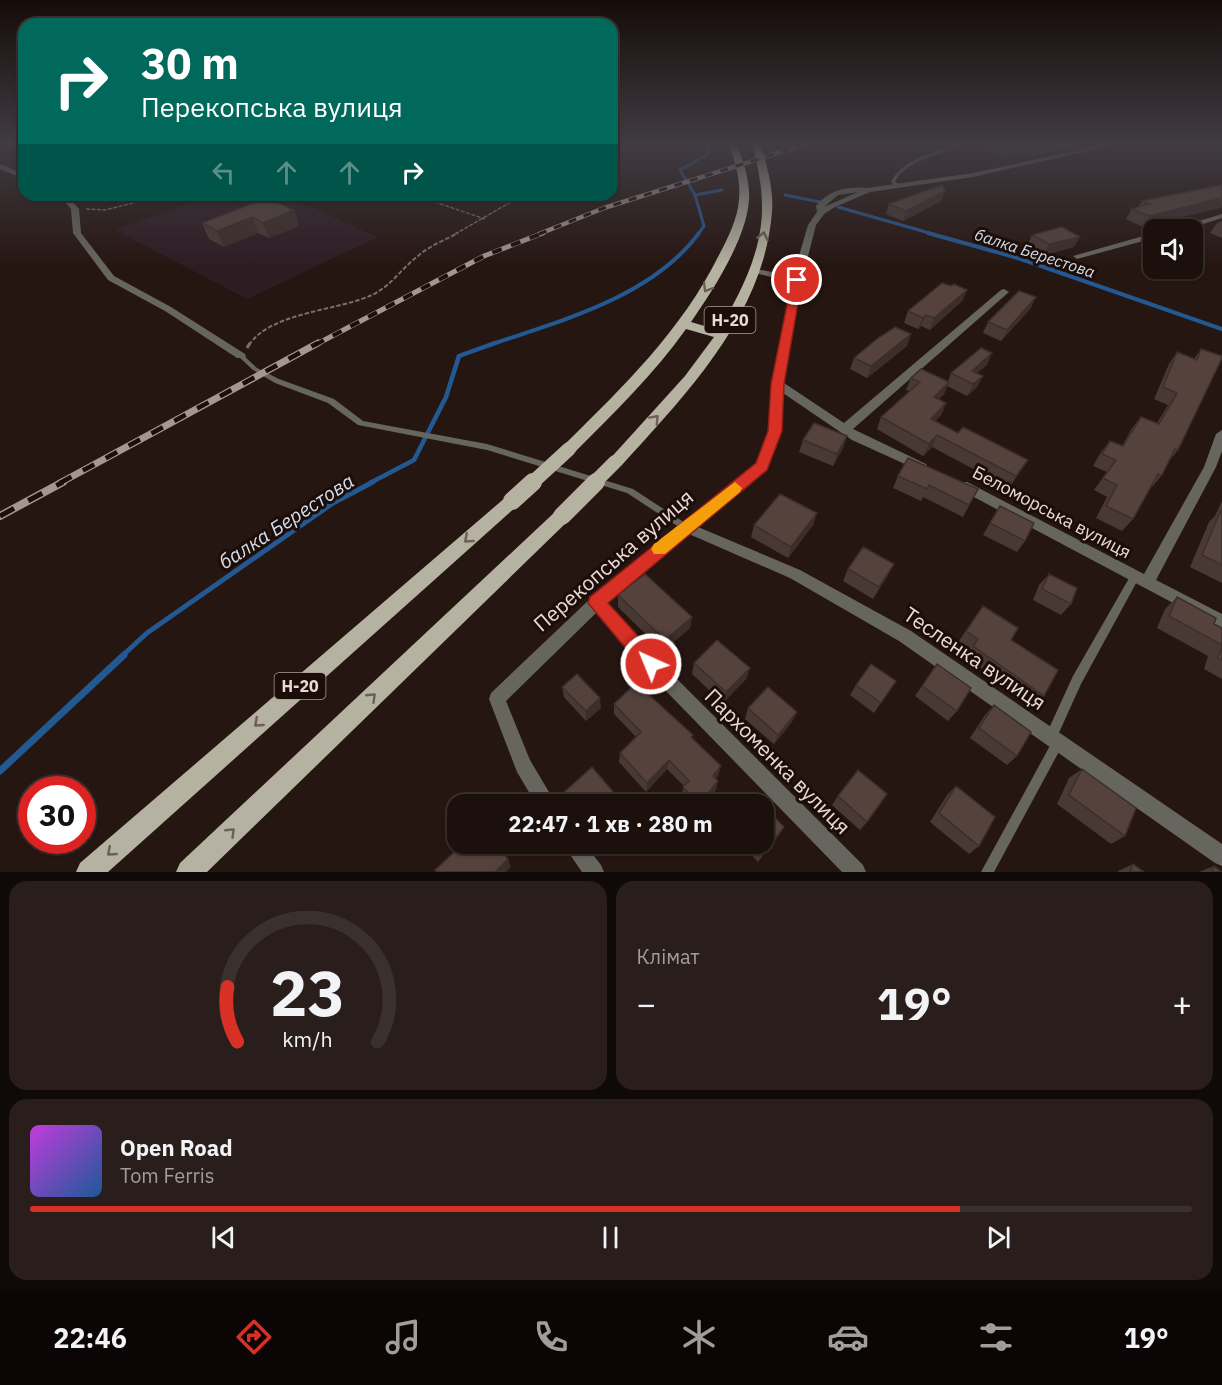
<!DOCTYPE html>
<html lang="uk">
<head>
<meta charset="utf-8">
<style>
  body { margin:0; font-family:"IBM Plex Sans",sans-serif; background:#291e1b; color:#f1f3f6; height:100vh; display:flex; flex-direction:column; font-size:22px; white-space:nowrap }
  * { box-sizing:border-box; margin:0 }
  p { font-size:20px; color:#a09d9d }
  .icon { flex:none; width:33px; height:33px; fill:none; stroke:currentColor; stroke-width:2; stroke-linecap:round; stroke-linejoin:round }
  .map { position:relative; height:872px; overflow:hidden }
  .drawer { display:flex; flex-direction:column; gap:9px; padding:9px; background:#0f0907; flex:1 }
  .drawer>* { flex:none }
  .hud { position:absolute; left:18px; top:18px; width:600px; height:183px; border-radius:18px; box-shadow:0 2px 4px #0004,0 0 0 2px #3a302e; background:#00695c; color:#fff; overflow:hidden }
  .tools { position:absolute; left:1143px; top:219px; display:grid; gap:12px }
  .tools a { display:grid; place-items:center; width:60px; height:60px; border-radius:12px; background:#1c100d; box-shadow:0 2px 4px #0004,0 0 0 2px #3a302e; font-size:30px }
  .speed { position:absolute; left:18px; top:776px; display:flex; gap:12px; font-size:30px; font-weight:700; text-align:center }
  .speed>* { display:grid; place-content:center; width:78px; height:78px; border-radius:50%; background:#1c100d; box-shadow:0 2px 4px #0004,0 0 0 2px #3a302e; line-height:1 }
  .speed .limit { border:9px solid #d22; background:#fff; color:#111 }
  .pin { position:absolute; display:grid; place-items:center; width:51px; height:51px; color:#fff; margin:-26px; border:3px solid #fff; border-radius:50%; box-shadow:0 2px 6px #0007 }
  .me { position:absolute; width:66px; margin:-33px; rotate:316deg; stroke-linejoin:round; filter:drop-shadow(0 0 4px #0008) }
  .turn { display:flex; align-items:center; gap:21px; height:126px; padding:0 24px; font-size:27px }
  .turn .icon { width:78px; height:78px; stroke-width:2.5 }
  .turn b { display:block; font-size:42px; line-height:51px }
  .lanes { display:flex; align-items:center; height:57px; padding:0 24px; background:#0003; justify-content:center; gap:30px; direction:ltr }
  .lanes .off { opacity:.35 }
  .big { font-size:45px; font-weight:800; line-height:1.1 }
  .drawer .card { flex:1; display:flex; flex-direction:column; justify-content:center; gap:9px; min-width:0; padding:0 21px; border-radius:18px; background:#291e1b }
  .drawer .dial { align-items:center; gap:0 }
  .dial svg { height:156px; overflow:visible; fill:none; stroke:#3a302e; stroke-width:7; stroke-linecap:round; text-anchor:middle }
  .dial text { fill:#f1f3f6; stroke:none }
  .song { display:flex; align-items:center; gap:18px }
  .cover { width:72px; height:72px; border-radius:9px; background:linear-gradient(135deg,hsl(290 70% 55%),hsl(210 70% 35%)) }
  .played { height:6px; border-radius:3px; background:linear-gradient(90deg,#d93025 80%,#3a302e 80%) }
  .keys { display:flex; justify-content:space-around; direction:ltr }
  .heat { display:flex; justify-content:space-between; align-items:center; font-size:33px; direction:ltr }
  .drawer .tiles { flex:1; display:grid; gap:9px; grid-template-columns:1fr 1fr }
  .card:last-child { grid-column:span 2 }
  .trip { position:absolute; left:447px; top:794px; width:327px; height:60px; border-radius:18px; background:#1c100d; box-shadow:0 2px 4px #0004,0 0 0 2px #3a302e; font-weight:800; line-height:60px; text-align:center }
  .tab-bar { display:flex; height:96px; justify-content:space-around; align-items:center; background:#0b0605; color:#a09d9d }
  .tab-bar .icon { width:42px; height:42px }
  .tab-bar .active { color:#d93025 }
  .tab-bar b { font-size:27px; color:#f1f3f6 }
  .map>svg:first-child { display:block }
  .industrial { fill:#2e1c23 }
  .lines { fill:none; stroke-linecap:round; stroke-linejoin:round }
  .stream-far4 { stroke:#235993; stroke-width:3 }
  .stream-far3 { stroke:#235993; stroke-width:4 }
  .stream-far2 { stroke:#235993; stroke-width:4.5 }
  .stream-far1 { stroke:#235993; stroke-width:5 }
  .stream { stroke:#235993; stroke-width:7 }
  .path-far2 { stroke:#7c6e69; stroke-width:1.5; stroke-dasharray:4 1.5; stroke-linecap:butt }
  .path-far1 { stroke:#7c6e69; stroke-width:2; stroke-dasharray:4.5 2; stroke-linecap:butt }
  .path { stroke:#7c6e69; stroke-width:3; stroke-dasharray:6 3; stroke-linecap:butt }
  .lane { fill:#67665e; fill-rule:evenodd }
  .street { fill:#67665e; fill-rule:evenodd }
  .primary { fill:#b6b2a1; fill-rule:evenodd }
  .rail-far3-casing { stroke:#a49792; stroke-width:4.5 }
  .rail-far2-casing { stroke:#a49792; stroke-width:5 }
  .rail-far1-casing { stroke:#a49792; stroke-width:7 }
  .rail-casing { stroke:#a49792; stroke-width:8 }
  .rail-far3 { stroke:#1d0d08; stroke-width:3; stroke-dasharray:8; stroke-linecap:butt }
  .rail-far2 { stroke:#1d0d08; stroke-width:4; stroke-dasharray:10; stroke-linecap:butt }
  .rail-far1 { stroke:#1d0d08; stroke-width:4.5; stroke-dasharray:13; stroke-linecap:butt }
  .rail { stroke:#1d0d08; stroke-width:5; stroke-dasharray:16; stroke-linecap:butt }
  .primary-bridge-far1 { stroke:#b6b2a1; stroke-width:14 }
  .primary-bridge { stroke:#b6b2a1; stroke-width:18 }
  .wall { fill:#493934 }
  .shaded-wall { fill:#3c2e2a }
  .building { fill:#55423c; stroke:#3c2e2a; stroke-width:1.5 }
  .oneway { stroke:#6a6054 }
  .route { fill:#d93025; stroke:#8d1f18; stroke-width:1.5 }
  .slow { fill:#f59e0b }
  .labels { text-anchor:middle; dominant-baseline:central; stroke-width:6; stroke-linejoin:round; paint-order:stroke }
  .far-water-label { font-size:16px; font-style:italic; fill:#d0deef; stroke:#1d0d08 }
  .shield { fill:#1d0d08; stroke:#aa9d99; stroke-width:1.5 }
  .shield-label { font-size:16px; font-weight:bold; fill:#e7dbd7 }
  .street-label { font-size:18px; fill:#e7dbd7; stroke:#1d0d08 }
  .water-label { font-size:20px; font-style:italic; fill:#d0deef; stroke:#1d0d08 }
  .near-street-label { font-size:21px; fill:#e7dbd7; stroke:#1d0d08 }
</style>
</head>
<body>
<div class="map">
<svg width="1222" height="872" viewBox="0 0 1222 872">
  <rect width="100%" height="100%" fill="#261611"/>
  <path class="industrial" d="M212 195H284L378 237 247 299 115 230Z"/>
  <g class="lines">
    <path class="stream-far4" d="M695 195 722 190
      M785 195 820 202
      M838 207 933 234
      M698 234 704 226 695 195 680 170 708 154 707 145"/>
    <path class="stream-far3" d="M928 233 1018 258 1222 329
      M490 345C562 320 652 297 699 233"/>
    <path class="stream-far2" d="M370 483 414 460 446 397 459 356 495 343"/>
    <path class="stream-far1" d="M122 656 147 633 333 503 373 482"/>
    <path class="stream" d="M0 771 124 655"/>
    <path class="path-far2" d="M414 195 485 219
      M86 209 105 210 165 195
      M455 234 518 198 512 195"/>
    <path class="path-far1" d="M249 345C271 312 337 311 372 295 391 286 402 268 418 256 429 246 445 240 458 233"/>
    <path class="path" d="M247 348 250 343"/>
    <path class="lane" d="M956 145H961C942 155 905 160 895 182L899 184V186H895L891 182C901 160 935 152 956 145Z
      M241 354 243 355 257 368 279 379 334 399 363 421 487 444 633 489 688 525 689 527 688 529 685 530 682 529 627 493 487 450 358 425 328 403 275 383 253 370 239 357 238 356Z
      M1135 572 1138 573 1140 576 1081 684 1057 737 1062 738 1064 742 1062 746 994 872H981L1052 742 1047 741 1045 737 1073 676 1132 573Z"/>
    <path class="street" d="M1102 145H1113L973 177 870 192 835 207 824 214 816 225 802 280 784 383 844 423 1001 290 1004 289 1009 292 853 429 926 464 928 467 926 470H918L852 440 783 393 781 431 766 469 698 527 800 570 911 631 1222 844V866L1215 863 899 641 790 578 689 534 606 604 642 644 863 865 866 872H842L630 654 596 613 506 701 530 760 556 804H536L517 772 489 699 491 693 591 598 678 527 680 523 685 522 757 463 769 431 772 384 792 282 751 272V268L793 276 808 225 817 212 816 206C830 189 847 186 867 188L973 173ZM858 192 824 207 838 195Z
      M0 164 24 174V179L0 169Z
      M59 195H67L79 209 81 233 114 276 171 307 245 354 246 356 245 358H237L165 311 108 280 73 233 71 209Z
      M1222 214V218L1184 230H1169Z
      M1154 233V238L1077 259 1073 256Z
      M1222 430V451L1216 467 1156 580 1222 614V629L957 488 956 485 957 482H967L1144 574 1204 467 1216 434Z
      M562 843H584L601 865 604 872H582Z"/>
    <path class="primary" d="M729 145H737C744 162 750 181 749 200 746 240 713 290 691 322L718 330C741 294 763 249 762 205 762 184 757 165 753 145H761C767 166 774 190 772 212 764 315 686 394 621 466H609L607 462 685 376 714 337 686 329C654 374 613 414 574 453H564L561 449 564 445C623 387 682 330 719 255 728 238 738 218 739 199 741 180 735 162 729 145Z
      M512 495 518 497 520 501 518 505 108 872H76L80 863 506 497Z
      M562 509 568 511 570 516 568 521 207 872H176L180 863 556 511Z"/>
    <g class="rail-far3-casing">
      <path id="rail-far3" d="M539 234 604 208 803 145"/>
    </g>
    <g class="rail-far2-casing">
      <path id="rail-far2" d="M315 345 484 256 543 233"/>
    </g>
    <g class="rail-far1-casing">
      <path id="rail-far1" d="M60 483 318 343"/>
    </g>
    <g class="rail-casing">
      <path id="rail" d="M0 516 63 482"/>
    </g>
    <use href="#rail-far3" class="rail-far3"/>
    <use href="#rail-far2" class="rail-far2"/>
    <use href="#rail-far1" class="rail-far1"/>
    <use href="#rail" class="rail"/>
    <path class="primary-bridge-far1" d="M532 483 569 449
      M594 483 615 462"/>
    <path class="primary-bridge" d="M512 501 533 482
      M562 516 596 482"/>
  </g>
  <path class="wall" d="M986 145H1078L1032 156 1025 153 1004 157 984 148Z
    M1222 185V207L1143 227 1126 219 1132 209 1138 207 1142 201Z
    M941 201 903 221 886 214 889 204Z
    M294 210 299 226 269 238 258 233 224 247 209 239 202 223Z
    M1222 221V238L1210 233 1217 223Z
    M1032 235 1074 247 1044 255 1027 246Z
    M951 286 967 290 962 301 930 330 921 326 918 329 904 323 908 311Z
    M1036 297 1030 309 1001 341 983 333 988 322Z
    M907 346 867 378 850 369 854 358Z
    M1201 349 1178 450 1168 462 1162 475 1152 487H1151L1133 519 1122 531 1096 518 1107 497 1094 490 1107 472 1093 466 1101 452 1110 441 1122 446 1132 428 1141 417 1157 423 1168 405 1154 399 1169 364 1177 352 1194 359Z
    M987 365 977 373 983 376 977 387 967 396 947 386 944 394 938 399 946 403 941 415 935 421 958 433 1028 460 1009 488 932 447 923 456 877 429 881 417 910 391 906 390 911 378 948 381 951 373Z
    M847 436 843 448 833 466 799 452 803 440Z
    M898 476 978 489 963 517 923 497 921 501 893 488Z
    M1222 501V583L1190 567 1209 522 1215 516Z
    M1000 506 1025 541 1017 552 983 535Z
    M754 525H813L788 558 751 537Z
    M848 569 888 575 873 599 843 581Z
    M1049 574 1071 604 1061 615 1033 600 1039 585Z
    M618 595 692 617 690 628 663 651 618 607Z
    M1177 597 1214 624 1222 628V679L1204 669 1208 656 1157 628 1165 609Z
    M983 606 1011 640 1044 696 1033 706 965 657 969 650 958 642Z
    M694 663 750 668 746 679 723 703 692 674Z
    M937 664 957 711 948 721 915 696Z
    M896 681 874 713 850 695 856 685Z
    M562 687 601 708 586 721 564 697Z
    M614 704 693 735 692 738 718 776 716 779V790L704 804H689L681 796 684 786 667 769 646 792 619 762 620 753 636 737 614 714Z
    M994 705 1017 756 1007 765 970 738 985 715Z
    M748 708 792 722 774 744 745 719Z
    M1082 769 1125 836 1111 844 1057 804 1069 778Z
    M956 786 979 846 969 854 930 822 947 795Z
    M562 794 614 802 612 804H565L563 802Z
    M838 796 867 822 860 830 832 805Z
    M784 827 779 835 758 862 741 843H764Z
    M1133 864 1144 872H1118V871Z
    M1214 866 1222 872H1199Z"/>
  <path class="shaded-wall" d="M1010 145H1029L1025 153 1004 157Z
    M1037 145H1078L1032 156Z
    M945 191 941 201 903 221 906 211Z
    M1222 198V207L1143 227 1149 216Z
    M294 210 299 226 269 238 263 223Z
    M252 217 258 233 224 247 217 231Z
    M1080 237 1074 247 1044 255 1049 244Z
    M967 290 962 301 930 330 934 318Z
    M1036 297 1030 309 1001 341 1007 330Z
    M926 315 921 326 918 329 923 318Z
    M911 334 907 346 867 378 871 366Z
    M992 353 987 365 967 382 972 371Z
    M983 376 977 387 967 396 973 384Z
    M949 382 944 394 929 409 934 397Z
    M946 403 941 415 925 431 931 419Z
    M937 435 932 447 923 456 929 444Z
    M847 436 843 448 833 466 837 454Z
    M1028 460 1020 472 1009 488 1016 476Z
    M817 513 813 525 788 558 791 547Z
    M894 564 888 575 873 599 879 587Z
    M692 617 690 628 663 651 665 640Z
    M750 668 746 679 723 703 726 692Z
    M600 698 601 708 586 721V711Z
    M797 712 792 722 774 744 778 735Z
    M669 760 667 769 646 792 647 783Z
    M721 766 718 776 710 785 713 776Z
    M718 781 716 790 704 804H699Z
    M614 793V802L612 804H603Z
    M784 827 779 835 758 862 763 854Z
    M508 859 511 867 506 872H495Z"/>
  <path class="building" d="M942 185 945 191 906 211 889 204Z
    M1222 185V198L1149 216 1132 209 1150 204 1142 201Z
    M267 198 294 210 263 223 252 217 217 231 202 223Z
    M1062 227 1080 237 1049 244 1032 235Z
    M942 283 951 286 954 284 967 290 934 318 926 315 923 318 908 311Z
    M1019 291 1036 297 1007 330 988 322Z
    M895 327 911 334 871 366 854 358 878 338Z
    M981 348 992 353 972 371 983 376 973 384 951 373Z
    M1201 349 1222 356V358L1178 450 1175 449 1162 475 1158 474 1133 519 1106 506 1117 485 1103 478 1116 460 1102 454 1110 441 1123 446 1141 417 1159 424 1177 393 1163 387 1177 352 1197 360Z
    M921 369 949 382 934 397 946 403 931 419 958 433 963 427 1028 460 1016 476 937 435 929 444 881 417 920 382 911 378Z
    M814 423 847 436 837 454 803 440Z
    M908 458 978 489 969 505 929 485 927 489 898 476Z
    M780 494 817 513 791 547 754 525Z
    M1000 506 1034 523 1025 541 990 523Z
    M1221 510H1222V565L1202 555Z
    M863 547 894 564 879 587 848 569Z
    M645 574 692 617 665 640 618 595Z
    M1049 574 1077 588 1071 604 1042 589Z
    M1177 597 1216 618 1214 624 1222 628V645L1169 616Z
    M983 606 1018 628 1011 640 1058 670 1044 696 973 646 978 639 966 631Z
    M717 640 750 668 726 692 694 663Z
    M1222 646V660L1218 658Z
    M871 664 896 681 881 703 856 685Z
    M937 664 971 688 957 711 922 686Z
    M577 674 600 698 586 711 562 687Z
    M636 683 693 735 691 737 721 766 713 776 718 781 699 804 683 787 689 781 669 760 647 783 620 753 641 732 614 704Z
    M768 687 797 712 778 735 748 708Z
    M994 705 1031 732 1017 756 979 728Z
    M592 767 614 793 603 804H570L562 794Z
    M1082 769 1136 808 1125 836 1069 795Z
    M858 770 887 794 867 822 838 796Z
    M956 786 995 817 979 846 939 813Z
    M757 800 761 804H754Z
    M764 806 784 827 763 854 752 843H764Z
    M464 843H496L508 859 495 872H437L435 870Z
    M1133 864 1144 872H1130Z
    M1214 866 1222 872H1212Z"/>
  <defs><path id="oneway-chevron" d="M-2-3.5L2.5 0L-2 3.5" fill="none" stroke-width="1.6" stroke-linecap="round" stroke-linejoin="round" transform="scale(1.5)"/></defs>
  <g class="oneway">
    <use href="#oneway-chevron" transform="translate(763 236) rotate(-78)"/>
    <use href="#oneway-chevron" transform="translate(707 288) rotate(121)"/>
    <use href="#oneway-chevron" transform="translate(655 419) rotate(-47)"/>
    <use href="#oneway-chevron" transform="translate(468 539) rotate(139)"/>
    <use href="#oneway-chevron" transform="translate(372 697) rotate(-44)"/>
    <use href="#oneway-chevron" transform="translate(258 723) rotate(139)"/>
    <use href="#oneway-chevron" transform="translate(231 832) rotate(-44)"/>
    <use href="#oneway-chevron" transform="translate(111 852) rotate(139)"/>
  </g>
  <linearGradient id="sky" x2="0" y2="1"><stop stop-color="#150c09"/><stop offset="0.54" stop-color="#413c43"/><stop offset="1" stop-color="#413c43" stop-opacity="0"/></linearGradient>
  <rect width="1222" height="267" fill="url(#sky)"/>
  <path class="route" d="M797 277 802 280 784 384 782 431 767 470 608 603 658 658 661 664 658 671 651 673 645 671 588 603 590 597 756 463 768 431 771 384 792 280Z"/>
  <path class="slow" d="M735 482 742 488 740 492 665 554H654L651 549 654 544Z"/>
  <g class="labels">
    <g class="far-water-label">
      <text transform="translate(1035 253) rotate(18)">балка Берестова</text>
    </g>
    <g class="shield">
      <rect x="704.5" y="307" width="51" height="26" rx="4.5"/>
      <rect x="274.5" y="673" width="51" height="26" rx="4.5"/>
    </g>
    <g class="shield-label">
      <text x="730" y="320">Н-20</text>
      <text x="300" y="686">Н-20</text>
    </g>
    <g class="street-label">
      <text transform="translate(1052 512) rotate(28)">Беломорська вулиця</text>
    </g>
    <g class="water-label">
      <text transform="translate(286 521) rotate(-33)">балка Берестова</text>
    </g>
    <g class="near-street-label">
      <text transform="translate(613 560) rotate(-41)">Перекопська вулиця</text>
      <text transform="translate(975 658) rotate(34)">Тесленка вулиця</text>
      <text transform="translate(778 761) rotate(45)">Пархоменка вулиця</text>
    </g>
  </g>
</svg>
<div class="tools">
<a><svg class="icon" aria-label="sound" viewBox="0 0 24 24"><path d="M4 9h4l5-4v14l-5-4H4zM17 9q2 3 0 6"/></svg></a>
</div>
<div class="speed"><div class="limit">30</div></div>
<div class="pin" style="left:797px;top:280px;background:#d93025"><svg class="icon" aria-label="arrive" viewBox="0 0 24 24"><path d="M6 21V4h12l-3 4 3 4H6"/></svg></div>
<svg class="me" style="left:651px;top:664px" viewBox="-20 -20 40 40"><circle r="17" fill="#d93025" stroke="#fff" stroke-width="3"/><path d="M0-11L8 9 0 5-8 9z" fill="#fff"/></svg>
<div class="trip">22:47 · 1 хв · 280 m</div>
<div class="hud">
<div class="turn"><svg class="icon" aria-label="right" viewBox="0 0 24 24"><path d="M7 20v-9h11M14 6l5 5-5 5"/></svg><div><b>30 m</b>Перекопська вулиця</div></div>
<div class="lanes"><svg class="icon off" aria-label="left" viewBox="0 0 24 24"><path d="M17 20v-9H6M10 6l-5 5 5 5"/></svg><svg class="icon off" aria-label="ahead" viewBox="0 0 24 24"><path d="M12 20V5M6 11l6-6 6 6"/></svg><svg class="icon off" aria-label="ahead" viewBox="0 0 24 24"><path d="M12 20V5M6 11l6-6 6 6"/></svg><svg class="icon" aria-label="right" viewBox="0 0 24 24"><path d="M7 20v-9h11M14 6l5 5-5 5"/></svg></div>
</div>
</div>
<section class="drawer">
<div class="tiles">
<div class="card dial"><svg viewBox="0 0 100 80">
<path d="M14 69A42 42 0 1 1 86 69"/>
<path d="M14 69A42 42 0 0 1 9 41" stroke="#d93025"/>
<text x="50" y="56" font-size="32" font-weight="700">23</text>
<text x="50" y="72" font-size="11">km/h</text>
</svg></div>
<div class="card"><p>Клімат</p>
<div class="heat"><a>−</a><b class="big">19°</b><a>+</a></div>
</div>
<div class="card">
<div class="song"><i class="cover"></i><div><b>Open Road</b><p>Tom Ferris</p></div></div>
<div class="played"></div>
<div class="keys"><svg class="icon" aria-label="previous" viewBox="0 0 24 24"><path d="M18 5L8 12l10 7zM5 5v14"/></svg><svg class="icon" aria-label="pause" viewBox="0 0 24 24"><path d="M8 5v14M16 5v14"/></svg><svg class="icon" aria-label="next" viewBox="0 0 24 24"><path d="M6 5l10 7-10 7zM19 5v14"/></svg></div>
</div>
</div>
</section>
<nav class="tab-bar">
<b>22:46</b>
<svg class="icon active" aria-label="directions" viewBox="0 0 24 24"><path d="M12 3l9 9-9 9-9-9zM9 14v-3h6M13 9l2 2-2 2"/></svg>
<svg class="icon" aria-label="music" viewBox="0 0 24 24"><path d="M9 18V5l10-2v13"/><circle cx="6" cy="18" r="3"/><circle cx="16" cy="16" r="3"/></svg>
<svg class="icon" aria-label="phone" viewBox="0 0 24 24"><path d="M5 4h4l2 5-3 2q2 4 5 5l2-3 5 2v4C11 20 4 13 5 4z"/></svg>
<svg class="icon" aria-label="climate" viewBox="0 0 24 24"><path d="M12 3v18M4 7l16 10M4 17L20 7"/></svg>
<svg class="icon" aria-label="car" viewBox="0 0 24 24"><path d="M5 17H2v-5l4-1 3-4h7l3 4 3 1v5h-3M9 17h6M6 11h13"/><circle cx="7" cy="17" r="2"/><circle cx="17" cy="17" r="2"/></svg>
<svg class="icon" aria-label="filters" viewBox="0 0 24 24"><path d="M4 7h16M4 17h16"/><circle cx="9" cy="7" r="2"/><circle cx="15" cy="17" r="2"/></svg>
<b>19°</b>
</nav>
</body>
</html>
